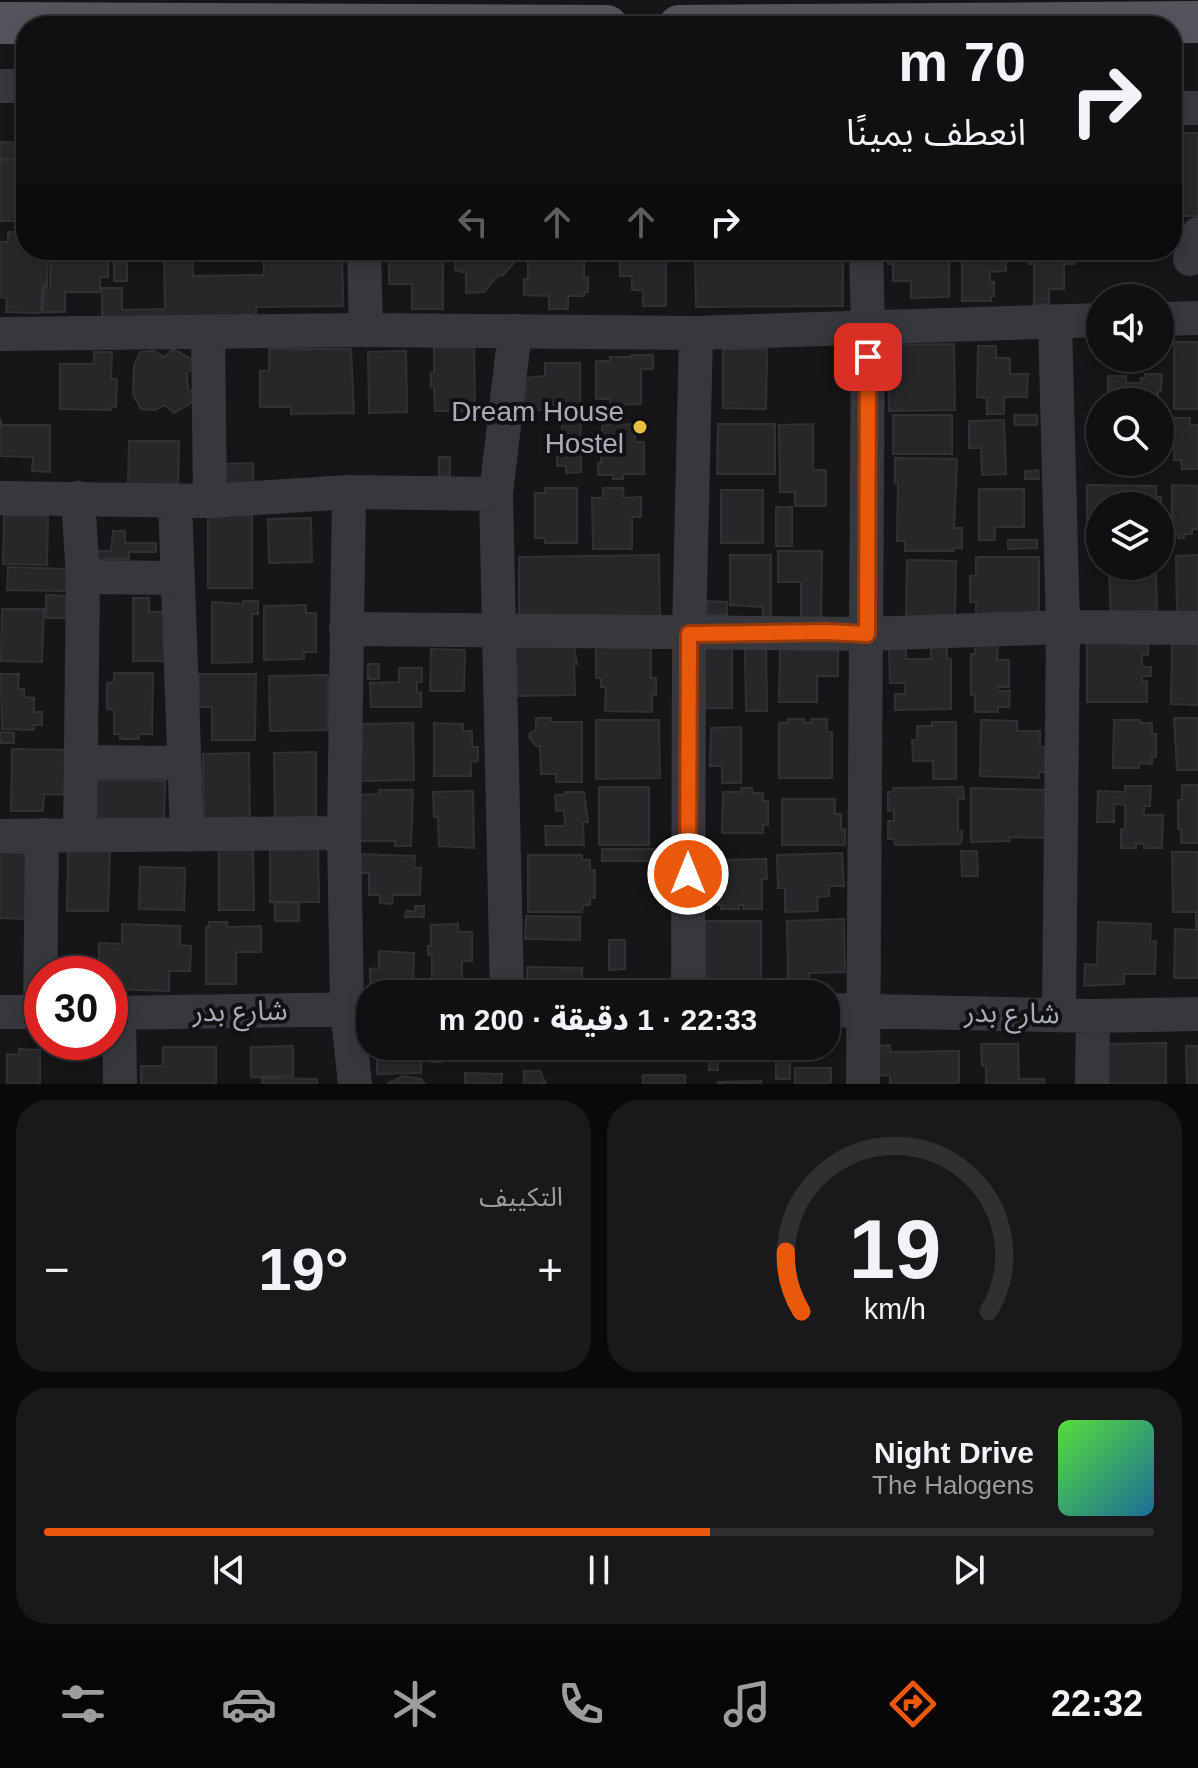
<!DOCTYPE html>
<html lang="ar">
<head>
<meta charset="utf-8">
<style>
  body { margin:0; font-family:Arial,"Noto Sans Arabic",sans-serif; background:#19191b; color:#f1f3f6; direction:rtl; height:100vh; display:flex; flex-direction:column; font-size:30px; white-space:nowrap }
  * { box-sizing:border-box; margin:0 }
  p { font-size:26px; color:#9c9d9f }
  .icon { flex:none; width:44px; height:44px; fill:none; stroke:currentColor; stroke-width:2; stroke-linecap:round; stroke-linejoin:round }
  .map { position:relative; height:1084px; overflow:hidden; direction:ltr }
  .details { display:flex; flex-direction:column; gap:16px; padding:16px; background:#09090a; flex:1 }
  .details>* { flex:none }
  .hud { position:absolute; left:16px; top:16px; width:1166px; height:244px; border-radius:32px; box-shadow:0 4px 12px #0003,0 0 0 2px #303032; direction:rtl; background:#101012; color:#f1f3f6; overflow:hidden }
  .tools { position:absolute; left:1086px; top:284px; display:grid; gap:16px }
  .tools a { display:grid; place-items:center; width:88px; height:88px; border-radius:50%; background:#101012; box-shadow:0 4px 12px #0003,0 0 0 2px #303032; font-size:40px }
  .speed { position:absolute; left:24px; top:956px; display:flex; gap:16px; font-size:40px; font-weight:700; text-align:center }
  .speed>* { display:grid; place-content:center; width:104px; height:104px; border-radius:50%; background:#101012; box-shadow:0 4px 12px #0003,0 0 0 2px #303032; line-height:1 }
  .speed .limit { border:12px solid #d22; background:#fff; color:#111 }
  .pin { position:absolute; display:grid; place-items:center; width:68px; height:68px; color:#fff; margin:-34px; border-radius:16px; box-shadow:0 4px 12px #0006 }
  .me { position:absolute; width:88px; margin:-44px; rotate:0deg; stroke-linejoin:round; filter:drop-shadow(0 0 6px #0008) }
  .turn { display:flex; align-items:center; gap:28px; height:168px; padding:0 24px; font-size:36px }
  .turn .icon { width:104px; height:104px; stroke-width:2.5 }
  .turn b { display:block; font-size:56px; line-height:68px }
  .lanes { display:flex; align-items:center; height:76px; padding:0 24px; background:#0003; justify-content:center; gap:40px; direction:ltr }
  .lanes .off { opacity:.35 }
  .big { font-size:60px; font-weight:800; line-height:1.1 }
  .details .widget { flex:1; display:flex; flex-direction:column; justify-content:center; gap:12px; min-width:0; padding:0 28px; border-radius:32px; background:#19191b }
  .details .dial { align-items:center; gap:0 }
  .dial svg { height:208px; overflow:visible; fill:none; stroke:#303032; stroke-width:7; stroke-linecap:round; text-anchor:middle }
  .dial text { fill:#f1f3f6; stroke:none }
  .song { display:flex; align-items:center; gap:24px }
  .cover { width:96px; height:96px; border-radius:12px; background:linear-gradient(135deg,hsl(110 70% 55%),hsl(200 70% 35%)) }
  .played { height:8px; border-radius:4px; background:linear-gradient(90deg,#ea580c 60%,#303032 60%) }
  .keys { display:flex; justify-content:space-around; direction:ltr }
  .heat { display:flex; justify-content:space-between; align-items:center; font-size:44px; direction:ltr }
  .details .tiles { flex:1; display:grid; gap:16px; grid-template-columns:1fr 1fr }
  .widget:last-child { grid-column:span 2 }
  .trip { position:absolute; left:356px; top:980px; width:484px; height:80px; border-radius:32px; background:#101012; box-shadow:0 4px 12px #0003,0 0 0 2px #303032; font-weight:800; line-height:80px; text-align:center; direction:rtl }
  .dock { display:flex; height:128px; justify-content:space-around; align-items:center; background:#060607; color:#9c9d9f }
  .dock .icon { width:56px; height:56px }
  .dock .active { color:#ea580c }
  .dock b { font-size:36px; color:#f1f3f6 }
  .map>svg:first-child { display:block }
  .building { fill:#272629; stroke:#313034; stroke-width:2 }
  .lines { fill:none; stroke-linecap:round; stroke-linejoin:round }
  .minor { stroke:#37383d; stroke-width:34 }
  .major { stroke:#54555c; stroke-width:42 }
  .route-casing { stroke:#983908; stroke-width:20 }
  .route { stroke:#ea580c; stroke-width:14 }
  .poi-dot { fill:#e8c03f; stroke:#111113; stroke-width:3 }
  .labels { text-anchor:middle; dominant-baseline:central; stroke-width:8; stroke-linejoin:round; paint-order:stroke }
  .poi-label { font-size:28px; fill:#a9acb7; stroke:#111113; text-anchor:end }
  .street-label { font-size:28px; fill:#a9acb7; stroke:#111113 }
</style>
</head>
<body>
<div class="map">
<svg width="1198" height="1084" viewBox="0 0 1198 1084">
  <rect width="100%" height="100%" fill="#161618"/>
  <path class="building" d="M1172 133H1198V216H1172Z
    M0 142 25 143 24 159H0Z
    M0 161 26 162V221H0Z
    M8 232H26V250H48L47 286H42L41 313 6 312 7 298 0 297V242H8Z
    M51 250H108V277H100V292H65V312H43L44 288H50Z
    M116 250H192L193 276 264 275 263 250H342L343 306 256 307V316L102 326V288H122V310L165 309 164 250Z
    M389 250H443V309H412V284H389Z
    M460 250H514L518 254 511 260 514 263 502 276 499 274 484 292 466 293V273L455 270V252H460Z
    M528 250H584V278L588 277V292H584V296H568V309H549V296L524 295V279H528Z
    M620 250H666V306H643V290H632V276H620Z
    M695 250H843V306L696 307Z
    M888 250H949V297L911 298V281H893V264H888Z
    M962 250H1006V271L990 272V282H994V296H991V301H962Z
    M1029 250H1074V264H1064V289H1049V304L1034 305V264H1029Z
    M114 262H127V281H114Z
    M1174 342H1198V409H1174Z
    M434 344H474L475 411H435L434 387H431V373H434Z
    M954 344 955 410 889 411 888 345Z
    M978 346H996V358H1010V374H1028L1027 397H1004V414H987V398L977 397Z
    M173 349 197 362V366L187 373 188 389 198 395V399L174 413 165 405 155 410 141 409 133 394 134 366 140 352 154 351 164 357Z
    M269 349H351L354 413 291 414V407H260V371H269Z
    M723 349H767L766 409 723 408Z
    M406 351 407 412 369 413 368 352Z
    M94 352H112L111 379H117L116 407H111V410L60 409V364H94Z
    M631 355H653V369H641V404L610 405V399H596V361H610V357H631Z
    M545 363H580L581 472 566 473V466H557V439H562V410H526L525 378 545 376Z
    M1145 374H1162L1161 391H1158V402H1113L1114 391H1108V376H1126V383H1141V378H1145Z
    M893 415H952V454H893Z
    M1014 415H1037V425H1015Z
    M0 418 2 425H50V472L32 471 33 457 0 456Z
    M1174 418H1190V425H1198V469H1182L1181 460H1174Z
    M1004 420 1006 474 982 475 981 448H969V421Z
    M635 424V442H644V474H623V479H613V475H598V463L601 464V456H597V443H602V425Z
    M718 424H775V474H717Z
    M813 424V470H826V506H795V492H780L779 425Z
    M129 441H179L178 487 128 486Z
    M439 457H450V476H439Z
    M895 458 957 459 954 528H962V548H954V551H905V541H897L898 483H895Z
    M1113 462H1157V468H1141V463L1113 466Z
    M253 463V490H223V464Z
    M1038 470 1039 479H1025V471Z
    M1087 485 1156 486V497H1161V511L1160 506H1100V543H1087Z
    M1172 485 1198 486V529H1192V534H1184V538H1178V534H1172Z
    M545 488H577V543H545V538H535V493H545Z
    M603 488H623L624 498 641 497V517H632V549H593L592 498H603Z
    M979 489H1024V527H995V540H979Z
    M721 490H763V543H721Z
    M776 507H792V546H776Z
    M4 515 48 516 47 565 3 564Z
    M208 515H252V588H208Z
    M311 518 312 562 269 563 268 519Z
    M113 531H125V543H156V552H129V559H90V551H111Z
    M1008 540H1037V548L1008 549Z
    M778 551H822L821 620H801V582H778Z
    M659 555 660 622 519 624V557Z
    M730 555H771V617H763V607L730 605Z
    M1198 555V617H1177L1176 556Z
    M976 557H1039V618H976V602H970V576H976Z
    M907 560 956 561 955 619 906 618Z
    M1106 566H1156L1157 616 1111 618 1109 567Z
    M8 567 67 569 66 591 7 590Z
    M46 595 66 596V618H46Z
    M133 598H149V612H167L166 661H133Z
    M243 601H258V614H252V662L212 663V602L243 604Z
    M707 601 727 602V615H707Z
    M306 605V613H316V652H304V659L264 660V606Z
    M2 609H44L42 662 1 661Z
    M1148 638V655H1142V667H1151V676H1142V681H1147V702H1087V639Z
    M975 641H998L997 660H1009V687H997L998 691H1010L1009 707H998V712H975V695H971V654H975Z
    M1172 641 1198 642V705L1171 704Z
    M745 643H766L767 711H746Z
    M947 645V659H951V709L895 710V694H905V683H890L889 649H906V659H931V646Z
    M574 646 577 664 574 663 575 695 516 696 515 647Z
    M700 646H732V708H699Z
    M780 646 838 647V676H817V702H779Z
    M596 647H651V678H656V695H652V712L605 711 606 687H601V678H596Z
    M431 649 465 650 464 691H430Z
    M368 664H379V679H368Z
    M399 668H422V682H417V693L421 692V707H371L370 683 399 682Z
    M114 673H153L152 734H139V739H120V734H114V709H107V683H114Z
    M1 674H19L18 689H24V697L34 698V712H42V725H34V730L2 729Z
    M199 674H256L255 740H212V707H199Z
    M328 675V730L270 731 269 676Z
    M536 718H551V722H582V782H556V774H541L540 746H536L529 737 530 733 536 730Z
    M1174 718H1198V770H1177Z
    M788 719H804V723H811V719H827V732H832V778H779V723H788Z
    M596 720H659L660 778 596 779Z
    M981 720 1017 721V731H1040V747H1045V772H1039V778L980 776Z
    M1114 720H1140V723H1152V734H1156V757L1152 756V764L1139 763V768H1113Z
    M932 722H956V779H933V761H913L912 740H917V726H932Z
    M413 723 414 780 360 781 359 724Z
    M434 723 463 724V731H472V747H478V761L471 762V776H434Z
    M741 727V783H722V766H710L711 728Z
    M0 732 14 733V743H0Z
    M12 749 70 750 69 795 44 794 43 811H11Z
    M316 752V822L275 823 274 753Z
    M249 753 250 821H204L203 754Z
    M87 780 165 781 164 825 86 823Z
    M1182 785H1198V843H1181V829H1178V800H1182Z
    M1125 786H1151L1150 806H1144V815H1163L1162 848H1144V844L1136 843V848H1121V829H1125V805L1114 804V822H1097L1098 791 1125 792Z
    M599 787H649V845H599Z
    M963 787 964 799H958V832L962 831V841L959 844 895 845 894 839H888V821H894V810L888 811V792H893V788Z
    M741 788H752V793H763V801H768V825H763V833H722L723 792H741Z
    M971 788 1049 790V838L1009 837 1010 841 971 842Z
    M379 790H413L411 846H395V841H357V795L379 794Z
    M473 791 474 848 439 846 438 817H434L433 792Z
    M565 792H584L588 822H583L584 845H546L545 826H565L564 810 556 811 555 795H565Z
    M782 799H835V814H841V829H845V845H782Z
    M68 847 110 848 108 911H67Z
    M253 847 254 910H219V848Z
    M270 848H318L319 902H270Z
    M602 849H658V861H602Z
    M961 851H977L978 876H962Z
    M0 852 27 853 26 919 0 918Z
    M1172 852H1198V912H1173Z
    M842 853 844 886H829V896L817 897 818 911 785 912V888H778L777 855Z
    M357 854 415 856 414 868H421L420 895H393L392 904 380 903V895H369V873H356Z
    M528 855H582V860H590V870H595V898H590V905H583L582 912H528Z
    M766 859 767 879H762V909H743V905H739V909H721V905H718V860Z
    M140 867 185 868 184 910 139 909Z
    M299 902V921H275V903Z
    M415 906H424V917H405L406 911H415Z
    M1196 913H1198V978H1174L1175 929 1196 930Z
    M526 916 580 917V940L525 939Z
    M844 919 845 972 809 973 810 980 788 981 787 921Z
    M705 921H761V987L705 988Z
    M209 922H227V927L261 926V952H236V984H206V927H209Z
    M1098 922 1151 924 1150 941H1156L1155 974H1124V984L1084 986 1085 964 1097 965Z
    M122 924 180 926V945L191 946 190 971H169V991L110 989 109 970 99 969V943L122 944Z
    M458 924V932H472V961H462V984H432V955H428V946H431V925Z
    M609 940H625V969L609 970Z
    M379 951 414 953 413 984 370 985V969L379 968Z
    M527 967 582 968V986H527Z
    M1166 1043V1084H1105V1044Z
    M981 1044H1018L1019 1079H1044V1084H986V1066H982Z
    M890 1045V1052L959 1051V1084H890V1075L873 1076V1046Z
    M293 1046V1076L251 1077V1047Z
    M1186 1046H1198V1084H1187Z
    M163 1047H216V1084H141V1066H163Z
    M19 1049 40 1050V1084H7V1054L19 1055Z
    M377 1049H421V1073L377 1074Z
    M431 1050 443 1051V1062H431Z
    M776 1053H790V1079H776Z
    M709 1055H718V1070H709Z
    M795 1068H831V1084H795Z
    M524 1071H540L546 1084H524Z
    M465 1073 502 1074 501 1084H465Z
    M643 1075H685V1084H643Z
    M403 1076 421 1079 425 1084H387Z
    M262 1078 317 1079V1084H262Z
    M761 1081V1084H718V1082Z"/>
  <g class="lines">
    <path class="minor" d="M0 86H26
      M1172 108H1198
      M364 250 366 330
      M1190 259 1198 234
      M1160 319 1198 318
      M1055 322 1063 627 1059 1014
      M208 333 210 501
      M0 334 366 330 696 333 1100 320
      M349 492 344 833 347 1008 355 1084
      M0 498 210 501 349 492 496 494
      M78 498 83 577 80 835
      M175 501 187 835
      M83 577 178 578
      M346 629 867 634 1063 627 1198 628
      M81 762 183 763
      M0 836 344 833
      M507 994 496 494 515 331
      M688 994 689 634 696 333
      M826 1010 1093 1016 1198 1014
      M0 1012H42
      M40 1012 42 835
      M110 1013 370 1009
      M119 1014 120 1084
      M863 1084 868 327 866 250
      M1092 1084 1093 1016"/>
    <path class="major" d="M0 23 607 26
      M679 26 1198 22"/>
  </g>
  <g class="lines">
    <g class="route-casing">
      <path id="route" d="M688 874 689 634 826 632 867 634 868 357"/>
    </g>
    <use href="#route" class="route"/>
  </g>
  <circle class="poi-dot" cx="640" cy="427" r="8"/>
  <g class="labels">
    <g class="poi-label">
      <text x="624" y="411">Dream House<tspan x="624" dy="32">Hostel</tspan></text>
    </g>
    <g class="street-label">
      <text transform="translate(240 1011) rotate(-1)">شارع بدر</text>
      <text transform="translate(1012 1013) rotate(1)">شارع بدر</text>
    </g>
  </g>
</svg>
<div class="tools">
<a><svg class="icon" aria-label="sound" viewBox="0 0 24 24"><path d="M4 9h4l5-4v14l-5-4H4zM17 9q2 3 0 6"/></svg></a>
<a><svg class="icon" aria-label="search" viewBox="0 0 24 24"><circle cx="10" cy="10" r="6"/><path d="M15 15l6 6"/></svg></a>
<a><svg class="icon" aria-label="layers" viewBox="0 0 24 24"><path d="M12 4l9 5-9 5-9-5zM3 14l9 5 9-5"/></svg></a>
</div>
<div class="speed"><div class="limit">30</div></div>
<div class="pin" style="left:868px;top:357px;background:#d93025"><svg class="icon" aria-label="arrive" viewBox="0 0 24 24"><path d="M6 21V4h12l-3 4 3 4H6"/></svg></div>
<svg class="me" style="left:688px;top:874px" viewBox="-20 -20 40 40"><circle r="17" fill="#ea580c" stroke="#fff" stroke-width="3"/><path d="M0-11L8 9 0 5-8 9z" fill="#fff"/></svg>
<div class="trip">22:33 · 1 دقيقة · 200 m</div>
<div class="hud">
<div class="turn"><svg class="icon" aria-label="right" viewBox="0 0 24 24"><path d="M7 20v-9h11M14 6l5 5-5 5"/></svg><div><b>70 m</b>انعطف يمينًا</div></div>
<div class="lanes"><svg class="icon off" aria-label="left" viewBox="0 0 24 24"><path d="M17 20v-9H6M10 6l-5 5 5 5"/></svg><svg class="icon off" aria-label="ahead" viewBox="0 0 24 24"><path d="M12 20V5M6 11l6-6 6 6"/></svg><svg class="icon off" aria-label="ahead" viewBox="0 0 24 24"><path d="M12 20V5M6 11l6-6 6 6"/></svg><svg class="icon" aria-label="right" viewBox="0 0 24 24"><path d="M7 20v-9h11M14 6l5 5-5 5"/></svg></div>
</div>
</div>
<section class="details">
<div class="tiles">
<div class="widget dial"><svg viewBox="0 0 100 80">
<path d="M14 69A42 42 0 1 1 86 69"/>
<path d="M14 69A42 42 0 0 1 8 46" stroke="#ea580c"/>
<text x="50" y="56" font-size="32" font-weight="700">19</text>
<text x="50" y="72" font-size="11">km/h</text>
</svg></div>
<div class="widget"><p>التكييف</p>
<div class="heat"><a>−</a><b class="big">19°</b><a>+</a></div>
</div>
<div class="widget">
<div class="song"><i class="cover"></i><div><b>Night Drive</b><p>The Halogens</p></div></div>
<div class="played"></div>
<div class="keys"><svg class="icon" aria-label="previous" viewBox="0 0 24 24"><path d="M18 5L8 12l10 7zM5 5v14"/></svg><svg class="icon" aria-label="pause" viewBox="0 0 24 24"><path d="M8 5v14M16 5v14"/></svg><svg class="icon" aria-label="next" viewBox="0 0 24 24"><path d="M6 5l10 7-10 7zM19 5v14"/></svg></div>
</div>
</div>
</section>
<nav class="dock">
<b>22:32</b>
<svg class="icon active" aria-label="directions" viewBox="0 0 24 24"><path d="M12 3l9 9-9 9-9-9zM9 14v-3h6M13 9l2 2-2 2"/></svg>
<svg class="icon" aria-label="music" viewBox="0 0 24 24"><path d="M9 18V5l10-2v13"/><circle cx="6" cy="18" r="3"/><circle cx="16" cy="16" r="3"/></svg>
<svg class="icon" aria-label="phone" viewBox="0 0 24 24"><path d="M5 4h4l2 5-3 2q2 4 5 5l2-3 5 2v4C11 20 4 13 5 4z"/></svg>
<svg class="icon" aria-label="climate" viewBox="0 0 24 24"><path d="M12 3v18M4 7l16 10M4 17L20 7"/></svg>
<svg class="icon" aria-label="car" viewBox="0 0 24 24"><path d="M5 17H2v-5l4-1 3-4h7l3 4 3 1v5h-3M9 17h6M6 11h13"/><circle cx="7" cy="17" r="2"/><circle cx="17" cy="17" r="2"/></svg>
<svg class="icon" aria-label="filters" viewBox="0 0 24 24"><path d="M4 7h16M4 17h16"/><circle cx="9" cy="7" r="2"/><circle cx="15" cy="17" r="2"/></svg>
</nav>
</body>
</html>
